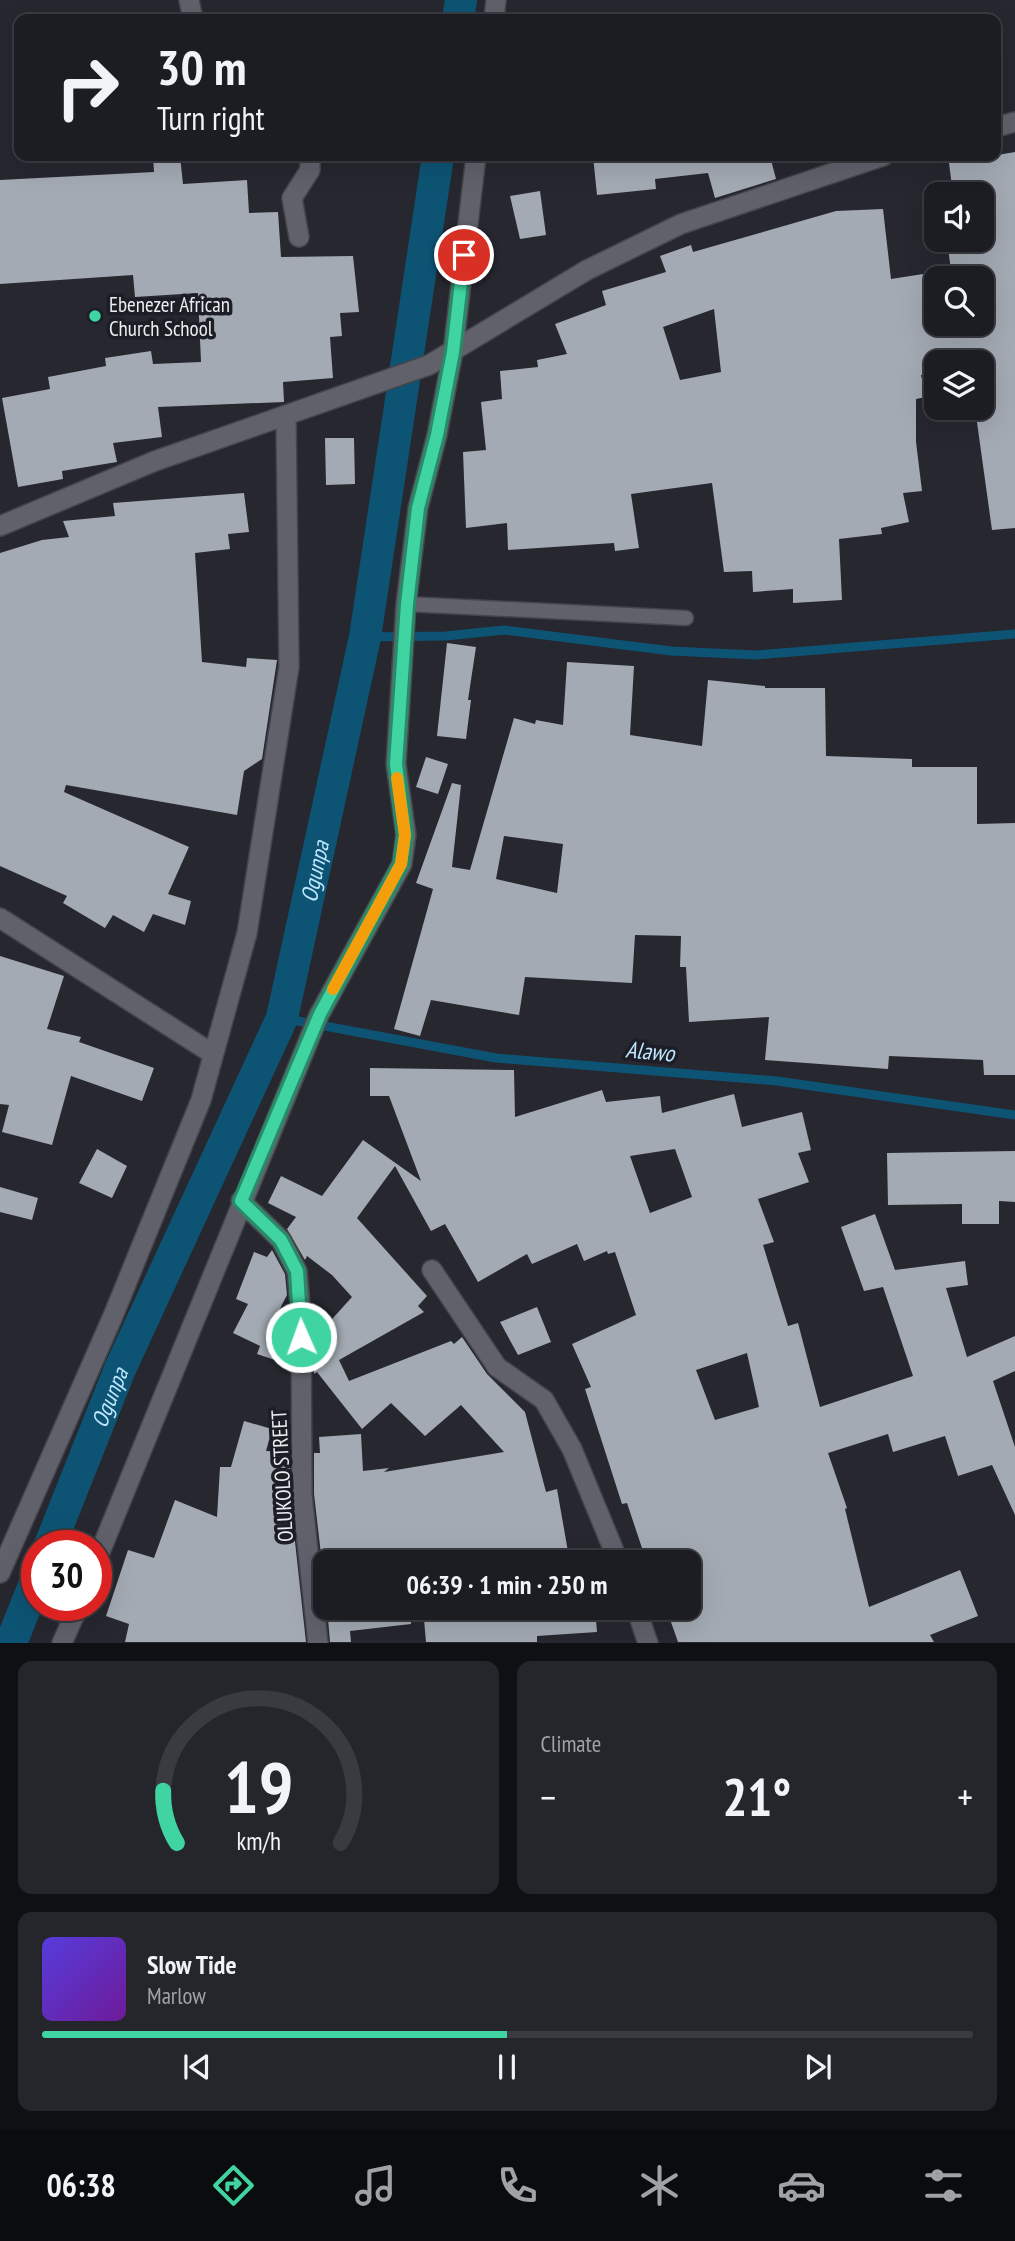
<!DOCTYPE html>
<html lang="en">
<head>
<meta charset="utf-8">
<style>
  body { margin:0; font-family:"PT Sans Narrow",sans-serif; background:#25262b; color:#f1f3f6; height:100vh; display:flex; flex-direction:column; font-size:26px; white-space:nowrap }
  * { box-sizing:border-box; margin:0 }
  p { font-size:23px; color:#a0a2a6 }
  .icon { flex:none; width:38px; height:38px; fill:none; stroke:currentColor; stroke-width:2; stroke-linecap:round; stroke-linejoin:round }
  .map { position:relative; height:1643px; overflow:hidden }
  .drawer { display:flex; flex-direction:column; gap:18px; padding:18px; background:#0f1013; flex:1 }
  .drawer>* { flex:none }
  .top-card { position:absolute; left:14px; top:14px; width:987px; height:147px; border-radius:14px; box-shadow:0 7px 28px #0002,0 0 0 2px #3a3b41; background:#1c1d23; color:#f1f3f6; overflow:hidden }
  .tools { position:absolute; left:924px; top:182px; display:grid; gap:14px }
  .tools a { display:grid; place-items:center; width:70px; height:70px; border-radius:14px; background:#1c1d23; box-shadow:0 7px 28px #0002,0 0 0 2px #3a3b41; font-size:35px }
  .speed { position:absolute; left:21px; top:1530px; display:flex; gap:14px; font-size:35px; font-weight:700; text-align:center }
  .speed>* { display:grid; place-content:center; width:91px; height:91px; border-radius:50%; background:#1c1d23; box-shadow:0 7px 28px #0002,0 0 0 2px #3a3b41; line-height:1 }
  .speed .limit { border:10px solid #d22; background:#fff; color:#111 }
  .pin { position:absolute; display:grid; place-items:center; width:60px; height:60px; color:#fff; margin:-30px; border:4px solid #fff; border-radius:50%; box-shadow:0 2px 7px #0007 }
  .me { position:absolute; width:77px; margin:-38px; rotate:358deg; stroke-linejoin:round; filter:drop-shadow(0 0 5px #0008) }
  .turn { display:flex; align-items:center; gap:24px; height:147px; padding:0 28px; font-size:32px }
  .turn .icon { width:91px; height:91px; stroke-width:2.5 }
  .turn b { display:block; font-size:49px; line-height:60px }
  .big { font-size:52px; font-weight:700; line-height:1.1 }
  .drawer .widget { flex:1; display:flex; flex-direction:column; justify-content:center; gap:10px; min-width:0; padding:0 24px; border-radius:14px; background:#25262b }
  .drawer .dial { align-items:center; gap:0 }
  .dial svg { height:182px; overflow:visible; fill:none; stroke:#3a3b41; stroke-width:7; stroke-linecap:round; text-anchor:middle }
  .dial text { fill:#f1f3f6; stroke:none }
  .song { display:flex; align-items:center; gap:21px }
  .cover { width:84px; height:84px; border-radius:10px; background:linear-gradient(135deg,hsl(250 70% 55%),hsl(280 70% 35%)) }
  .played { height:7px; border-radius:4px; background:linear-gradient(90deg,#3fd4a2 50%,#3a3b41 50%) }
  .keys { display:flex; justify-content:space-around; direction:ltr }
  .heat { display:flex; justify-content:space-between; align-items:center; font-size:38px; direction:ltr }
  .drawer .tiles { flex:1; display:grid; gap:18px; grid-template-columns:1fr 1fr }
  .widget:last-child { grid-column:span 2 }
  .trip { position:absolute; left:313px; top:1550px; width:388px; height:70px; border-radius:14px; background:#1c1d23; box-shadow:0 7px 28px #0002,0 0 0 2px #3a3b41; font-weight:700; line-height:70px; text-align:center }
  .tab-bar { display:flex; height:112px; justify-content:space-around; align-items:center; background:#0b0c0e; color:#a0a2a6 }
  .tab-bar .icon { width:49px; height:49px }
  .tab-bar .active { color:#3fd4a2 }
  .tab-bar b { font-size:32px; color:#f1f3f6 }
  .map>svg:first-child { display:block }
  .lines { fill:none; stroke-linecap:round; stroke-linejoin:round }
  .stream { stroke:#0d5474; stroke-width:9 }
  .canal { stroke:#0d5474; stroke-width:32 }
  .building { fill:#a3aab3; fill-rule:evenodd }
  .service-casing { stroke:#44454b; stroke-width:17 }
  .minor-casing { stroke:#44454b; stroke-width:22 }
  .service { stroke:#60616b; stroke-width:14 }
  .minor { stroke:#60616b; stroke-width:19 }
  .route-casing { stroke:#298a69; stroke-width:18 }
  .route { stroke:#3fd4a2; stroke-width:12 }
  .slow { stroke:#f59e0b; stroke-width:12 }
  .poi-dot { fill:#3fd4a2; stroke:#1c1d25; stroke-width:2.5 }
  .labels { text-anchor:middle; dominant-baseline:central; stroke-width:7; stroke-linejoin:round; paint-order:stroke }
  .poi-label { font-size:21px; fill:#ebecf1; stroke:#1c1d25; text-anchor:start }
  .street-label { font-size:21px; fill:#ebecf1; stroke:#1c1d25 }
  .water-label { font-size:23px; font-style:italic; fill:#bee7ff; stroke:#1c1d25 }
</style>
</head>
<body>
<div class="map">
<svg width="1015" height="1643" viewBox="0 0 1015 1643">
  <rect width="100%" height="100%" fill="#26272f"/>
  <g class="lines">
    <path class="stream" d="M365 637 446 636 504 630 671 651 756 655 1015 634
      M282 1018 496 1058 777 1081 1015 1115"/>
    <g class="canal">
      <path d="M458 19 461 0"/>
      <path id="s1" d="M50 1545 120 1369 282 1018 365 637 438 156"/>
      <path d="M11 1643 37 1578"/>
    </g>
  </g>
  <path class="building" d="M1015 152V528L992 530 975 408H982V362H936V373L921 375 926 397 916 399V442L922 491 903 493 909 522 881 528 882 534 839 539 842 600 793 603V589L753 592 752 571 724 572 712 483 631 494 639 548 615 551 614 543 508 550 507 523 466 528 463 452 486 450 481 402 502 399 500 371 538 367 537 360 567 354 555 324 606 305 602 291 666 272 660 256 691 245 693 252 836 211 883 209 891 279 936 272V324H982V278H952L947 240H982V194H953L949 163ZM714 309 721 372 680 380 663 327Z
    M153 156H180L183 184 247 180 249 213 278 212 281 257 353 256 359 312 340 313 342 336 330 337 333 378 283 382 284 402 158 407 162 437 113 443 117 462 62 471 63 479 18 487 2 398 50 389 48 377 106 366 105 358 151 351 153 364 201 362 198 293 135 297 133 275 0 284V180L154 172Z
    M593 156H770L776 179 715 198 708 173 655 179 656 189 597 195Z
    M540 191 546 235 520 239 510 196Z
    M325 438H354L355 484 326 485Z
    M244 493 249 532 228 534 230 549 195 553 202 662 246 667 247 658 277 660 262 759 244 771 237 815 66 785 64 792 189 847 168 894 191 901 185 925 153 914 144 932 113 915 105 928 63 903 67 896 0 866V553L42 540 69 537 63 521 115 516 113 503Z
    M447 643 476 647 468 700H471L466 739 437 736Z
    M567 662 634 666 630 735 702 746 708 680 765 686V688H825L826 756 912 759V767H977V824L1015 823V1075H984L983 1060 889 1056 888 1069 765 1060 769 1017 689 1022 686 967H680L681 936 635 935 632 983 525 977 519 1015 431 1000 420 1036 394 1029 433 889 416 883 452 783 461 785 452 867 470 870 514 718 535 724 536 720 563 725ZM504 836 563 844 557 893 496 879Z
    M426 757 448 764 438 794 416 787Z
    M0 956 64 976 47 1029 81 1037 79 1042 154 1068 142 1101 71 1076 52 1145 2 1132 9 1105 0 1104Z
    M370 1068 514 1070 515 1117 602 1090 606 1102 660 1096 662 1113 734 1094 742 1127 802 1112 811 1150 798 1153 809 1182 758 1199 774 1242 763 1245 788 1326 798 1323 820 1407 913 1376 883 1287 864 1291 841 1227 875 1214 895 1270 965 1261 968 1285 946 1288 967 1357 1015 1336V1371L993 1381 1015 1447V1515L992 1465 958 1476 945 1436 893 1452 888 1434 828 1453 847 1508 845 1509 869 1607 960 1570 978 1616 930 1635 934 1642H678L666 1608H690V1563H647L627 1503 622 1504 585 1389 591 1387 572 1344 636 1315 615 1252 608 1254 607 1251 584 1261 577 1244 532 1264 527 1254 478 1282 445 1224 431 1231 395 1166 357 1218 427 1296 418 1306 424 1312 339 1360 349 1381 451 1341 454 1344 462 1337 487 1374 525 1412 546 1492 557 1489 570 1563H521L519 1553 472 1563H322L314 1494V1453H320L319 1437 361 1434 363 1471 389 1468 384 1472 504 1452 461 1405 425 1436 391 1403 362 1429 317 1372 314 1374 312 1303 324 1328 352 1297 332 1275 307 1256 305 1260 287 1229 296 1217 268 1203 281 1176 322 1196 363 1140 421 1181 389 1096H370ZM675 1149 692 1197 650 1213 630 1156ZM747 1353 759 1407 715 1420 696 1370Z
    M97 1149 127 1166 112 1198 79 1183Z
    M1015 1151V1202L999 1201V1224H962V1204L888 1205 887 1153Z
    M0 1187 38 1198 32 1220 0 1212Z
    M272 1250 285 1274 287 1295 268 1332 289 1339 284 1363 257 1354 260 1346 233 1333 248 1304 236 1299 254 1252 267 1257Z
    M537 1307 551 1342 518 1355 500 1322Z
    M244 1421 272 1429 266 1451 290 1452V1496L306 1642H125L129 1624 106 1616 128 1550 154 1558 175 1500 217 1517 220 1467H231Z
    M327 1608H410L411 1624 350 1631 351 1642H330Z
    M423 1608H595L597 1632 537 1636V1642H426Z"/>
  <g class="lines">
    <g class="service-casing">
      <path id="service" d="M406 604 686 618"/>
    </g>
    <g class="minor-casing">
      <path id="minor" d="M189 0 193 19
        M494 19 496 0
        M996 127 1015 122
        M299 237 292 198 310 170V156
        M0 526 155 461 429 365 587 270 681 224 883 156
        M0 918 213 1054
        M241 1201 281 1240 297 1271 301 1315 302 1495 318 1643
        M432 1270 497 1367 544 1400 572 1449 619 1563
        M96 1562 319 1015 402 864 406 835 396 764 406 604 418 508 437 435 453 352 476 156
        M0 1573 113 1316 201 1100 247 933 289 667 286 415
        M636 1608 648 1643
        M62 1643 79 1605"/>
    </g>
    <use href="#service" class="service"/>
    <use href="#minor" class="minor"/>
  </g>
  <g class="lines">
    <g class="route-casing">
      <path id="route" d="M301 1337 297 1271 281 1240 241 1201 320 1014 401 864 405 835 396 764 407 604 418 508 437 435 453 352 464 255"/>
    </g>
    <use href="#route" class="route"/>
    <path class="slow" d="M333 989 401 864 405 835 397 778"/>
  </g>
  <circle class="poi-dot" cx="95" cy="316" r="7"/>
  <g class="labels">
    <g class="poi-label">
      <text x="109" y="304">Ebenezer African<tspan x="109" dy="24">Church School</tspan></text>
    </g>
    <g class="street-label">
      <text transform="translate(282 1476) rotate(-93)">OLUKOLO STREET</text>
    </g>
    <g class="water-label">
      <text stroke="none"><textPath href="#s1" startOffset="726">Ogunpa</textPath></text>
      <text transform="translate(650 1051) rotate(5)">Alawo</text>
      <text stroke="none"><textPath href="#s1" startOffset="159">Ogunpa</textPath></text>
    </g>
  </g>
</svg>
<div class="tools">
<a><svg class="icon" aria-label="sound" viewBox="0 0 24 24"><path d="M4 9h4l5-4v14l-5-4H4zM17 9q2 3 0 6"/></svg></a>
<a><svg class="icon" aria-label="search" viewBox="0 0 24 24"><circle cx="10" cy="10" r="6"/><path d="M15 15l6 6"/></svg></a>
<a><svg class="icon" aria-label="layers" viewBox="0 0 24 24"><path d="M12 4l9 5-9 5-9-5zM3 14l9 5 9-5"/></svg></a>
</div>
<div class="speed"><div class="limit">30</div></div>
<div class="pin" style="left:464px;top:255px;background:#d93025"><svg class="icon" aria-label="arrive" viewBox="0 0 24 24"><path d="M6 21V4h12l-3 4 3 4H6"/></svg></div>
<svg class="me" style="left:301px;top:1337px" viewBox="-20 -20 40 40"><circle r="17" fill="#3fd4a2" stroke="#fff" stroke-width="3"/><path d="M0-11L8 9 0 5-8 9z" fill="#fff"/></svg>
<div class="trip">06:39 · 1 min · 250 m</div>
<div class="top-card">
<div class="turn"><svg class="icon" aria-label="right" viewBox="0 0 24 24"><path d="M7 20v-9h11M14 6l5 5-5 5"/></svg><div><b>30 m</b>Turn right</div></div>
</div>
</div>
<section class="drawer">
<div class="tiles">
<div class="widget dial"><svg viewBox="0 0 100 80">
<path d="M14 69A42 42 0 1 1 86 69"/>
<path d="M14 69A42 42 0 0 1 8 46" stroke="#3fd4a2"/>
<text x="50" y="56" font-size="32" font-weight="700">19</text>
<text x="50" y="72" font-size="11">km/h</text>
</svg></div>
<div class="widget"><p>Climate</p>
<div class="heat"><a>−</a><b class="big">21°</b><a>+</a></div>
</div>
<div class="widget">
<div class="song"><i class="cover"></i><div><b>Slow Tide</b><p>Marlow</p></div></div>
<div class="played"></div>
<div class="keys"><svg class="icon" aria-label="previous" viewBox="0 0 24 24"><path d="M18 5L8 12l10 7zM5 5v14"/></svg><svg class="icon" aria-label="pause" viewBox="0 0 24 24"><path d="M8 5v14M16 5v14"/></svg><svg class="icon" aria-label="next" viewBox="0 0 24 24"><path d="M6 5l10 7-10 7zM19 5v14"/></svg></div>
</div>
</div>
</section>
<nav class="tab-bar">
<b>06:38</b>
<svg class="icon active" aria-label="directions" viewBox="0 0 24 24"><path d="M12 3l9 9-9 9-9-9zM9 14v-3h6M13 9l2 2-2 2"/></svg>
<svg class="icon" aria-label="music" viewBox="0 0 24 24"><path d="M9 18V5l10-2v13"/><circle cx="6" cy="18" r="3"/><circle cx="16" cy="16" r="3"/></svg>
<svg class="icon" aria-label="phone" viewBox="0 0 24 24"><path d="M5 4h4l2 5-3 2q2 4 5 5l2-3 5 2v4C11 20 4 13 5 4z"/></svg>
<svg class="icon" aria-label="climate" viewBox="0 0 24 24"><path d="M12 3v18M4 7l16 10M4 17L20 7"/></svg>
<svg class="icon" aria-label="car" viewBox="0 0 24 24"><path d="M5 17H2v-5l4-1 3-4h7l3 4 3 1v5h-3M9 17h6M6 11h13"/><circle cx="7" cy="17" r="2"/><circle cx="17" cy="17" r="2"/></svg>
<svg class="icon" aria-label="filters" viewBox="0 0 24 24"><path d="M4 7h16M4 17h16"/><circle cx="9" cy="7" r="2"/><circle cx="15" cy="17" r="2"/></svg>
</nav>
</body>
</html>
